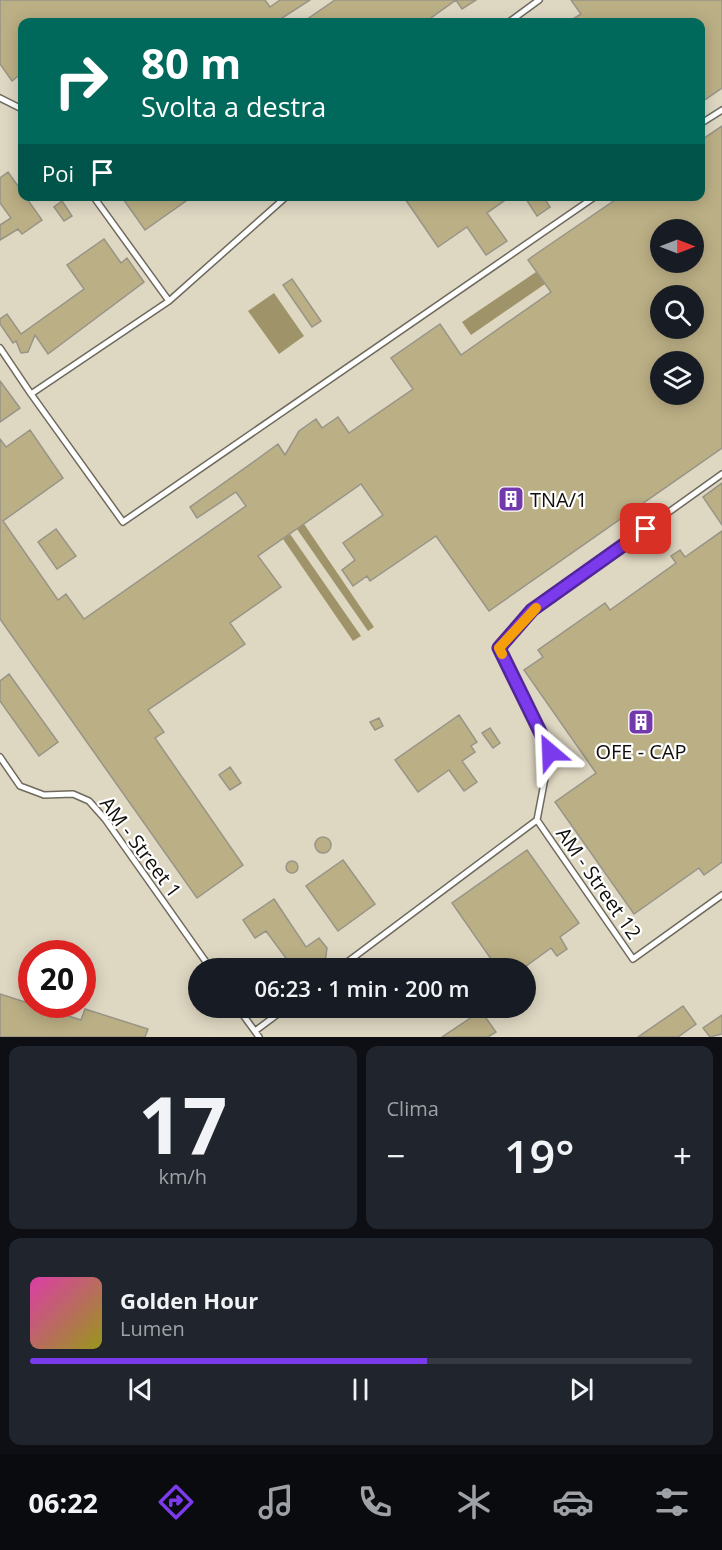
<!DOCTYPE html>
<html lang="it">
<head>
<meta charset="utf-8">
<style>
  body { margin:0; font-family:"Open Sans",sans-serif; background:#20242c; color:#f1f3f6; height:100vh; display:flex; flex-direction:column; font-size:22px; white-space:nowrap }
  * { box-sizing:border-box; margin:0 }
  p { font-size:20px; color:#9ea1a6 }
  .icon { flex:none; width:33px; height:33px; fill:none; stroke:currentColor; stroke-width:2; stroke-linecap:round; stroke-linejoin:round }
  .map { position:relative; height:1037px; overflow:hidden }
  .side { display:flex; flex-direction:column; gap:9px; padding:9px; background:#0d0f14; flex:1 }
  .side>* { flex:none }
  .banner { position:absolute; left:18px; top:18px; width:687px; height:183px; border-radius:12px; box-shadow:0 3px 15px #0003; background:#00695c; color:#fff; overflow:hidden }
  .needle { width:39px; rotate:90deg }
  .buttons { position:absolute; left:650px; top:219px; display:grid; gap:12px }
  .buttons a { display:grid; place-items:center; width:54px; height:54px; border-radius:50%; background:#171b24; box-shadow:0 3px 15px #0003; font-size:30px }
  .speed { position:absolute; left:18px; top:940px; display:flex; gap:12px; font-size:30px; font-weight:700; text-align:center }
  .speed>* { display:grid; place-content:center; width:78px; height:78px; border-radius:50%; background:#171b24; box-shadow:0 3px 15px #0003; line-height:1 }
  .speed .limit { border:9px solid #d22; background:#fff; color:#111 }
  .pin { position:absolute; display:grid; place-items:center; width:51px; height:51px; color:#fff; margin:-26px; border-radius:12px; box-shadow:0 3px 9px #0006 }
  .me { position:absolute; width:66px; margin:-33px; rotate:334deg; stroke-linejoin:round; filter:drop-shadow(0 0 4px #0008) }
  .turn { display:flex; align-items:center; gap:21px; height:126px; padding:0 24px; font-size:27px }
  .turn .icon { width:78px; height:78px; stroke-width:2.5 }
  .turn b { display:block; font-size:42px; line-height:51px }
  .then { display:flex; align-items:center; height:57px; padding:0 24px; background:#0003; gap:12px; font-size:22px }
  .big { font-size:45px; font-weight:600; line-height:1.1 }
  .side .tile { flex:1; display:flex; flex-direction:column; justify-content:center; gap:9px; min-width:0; padding:0 21px; border-radius:12px; background:#20242c }
  .side .dial { align-items:center; gap:0 }
  .dial b { font-size:78px; line-height:1 }
  .song { display:flex; align-items:center; gap:18px }
  .cover { width:72px; height:72px; border-radius:9px; background:linear-gradient(135deg,hsl(320 70% 55%),hsl(60 70% 35%)) }
  .played { height:6px; border-radius:3px; background:linear-gradient(90deg,#7c3aed 60%,#363941 60%) }
  .keys { display:flex; justify-content:space-around; direction:ltr }
  .heat { display:flex; justify-content:space-between; align-items:center; font-size:33px; direction:ltr }
  .side .tiles { flex:1; display:grid; gap:9px; grid-template-columns:1fr 1fr }
  .tile:last-child { grid-column:span 2 }
  .trip { position:absolute; left:188px; top:958px; width:348px; height:60px; border-radius:30px; background:#171b24; box-shadow:0 3px 15px #0003; font-weight:600; line-height:60px; text-align:center }
  .tab-bar { display:flex; height:96px; justify-content:space-around; align-items:center; background:#090b0e; color:#9ea1a6 }
  .tab-bar .icon { width:42px; height:42px }
  .tab-bar .on { color:#7c3aed }
  .tab-bar b { font-size:27px; color:#f1f3f6 }
  .map>svg:first-child { display:block }
  .built { fill:#ded7c2; fill-rule:evenodd }
  .water { fill:#9f9369 }
  .building { fill:#bbaf85; stroke:#989487; stroke-width:1.5; fill-rule:evenodd }
  .lines { fill:none; stroke-linecap:round; stroke-linejoin:round }
  .service-casing { stroke:#6e6a5d; stroke-width:8 }
  .service { stroke:#fff; stroke-width:5 }
  .route-casing { stroke:#51269a; stroke-width:15 }
  .route { stroke:#7c3aed; stroke-width:10 }
  .slow { stroke:#f59e0b; stroke-width:10 }
  .labels { text-anchor:middle; dominant-baseline:central; stroke-width:4.5; stroke-linejoin:round; paint-order:stroke }
  .poi-label { font-size:20px; fill:#110f0b; stroke:#fff; text-anchor:start }
  .street-label { font-size:20px; fill:#110f0b; stroke:#fff }
</style>
</head>
<body>
<div class="map">
<svg width="722" height="1037" viewBox="0 0 722 1037">
  <rect width="100%" height="100%" fill="#e8e4d6"/>
  <path class="built" d="M0 0H722V1037H0ZM22 22H700V196H22ZM660 230H693V262H660ZM660 296H693V328H660ZM660 362H693V394H660ZM32 954H82V1005H32ZM198 969H525V1008H198Z"/>
  <path class="water" d="M536 272 545 284 471 335 462 322Z
    M274 293 304 336 279 354 248 311Z
    M304 524 374 627 368 631 297 529Z
    M290 534 361 636 353 641 283 539Z"/>
  <path class="building" d="M0 0H265L270 7 280 0H310L276 22H22V73L12 81 0 64Z
    M335 0H476L462 9 456 0 431 18 434 22H303Z
    M571 0H722V88L700 103V22H568L581 14Z
    M722 126V448L489 611 436 536 370 581 367 576 353 586 342 570 355 560 343 543 383 515 361 484 258 556 281 587 230 623 245 644 148 710 164 732 155 738 243 865 197 898 0 619V439L6 447 30 430 63 478 3 521 58 600 66 594 84 619 246 506 236 492 197 518 190 507 256 460 278 444 285 455 299 431 316 419 322 428 338 417 349 433 413 389 391 358 440 324 461 355 551 292 528 260 536 254 621 196H700V141ZM660 230H693V262H660ZM660 296H693V328H660ZM660 362H693V394H660Z
    M8 172 42 220 22 234 18 229 0 240V225L11 218 0 203V178Z
    M121 196H193L145 230Z
    M403 196H511L487 213 507 241 486 255 467 227 438 247Z
    M524 196H543L550 207 537 216Z
    M62 201 72 216 64 221 54 207Z
    M104 239 121 263 127 258 144 282 48 354 35 335 28 352 21 353 16 341 13 343 0 324V319L7 314 21 334 84 289 67 265Z
    M292 279 321 321 312 327 283 285Z
    M0 381 20 408 0 422Z
    M722 483V525L703 497Z
    M56 529 76 556 57 569 38 542Z
    M722 531V862L704 875 699 868 634 914 555 802 596 773 524 670 543 657 538 650 605 603 610 610 676 563 671 556 680 550 685 557Z
    M9 674 58 742 39 756 0 701V681Z
    M459 715 477 742 471 746 475 752 462 761 477 782 464 791 449 770 418 792 395 760Z
    M379 718 383 726 375 730 370 722Z
    M490 728 500 743 493 748 482 733Z
    M230 767 241 783 230 790 219 775Z
    M315 845a8 8 0 1 1 16 0a8 8 0 1 1-16 0Z
    M527 850 579 923 560 937 567 949 557 956 551 948 522 969H498L452 903Z
    M343 860 375 904 338 931 306 886Z
    M286 867a6 6 0 1 1 12 0a6 6 0 1 1-12 0Z
    M274 899 306 947 319 938 327 948 325 963 316 969H294L266 931 255 938 243 920Z
    M0 994 81 1020 85 1009 148 1029 145 1037H0Z
    M683 1006 696 1024 678 1037H638Z
    M481 1011 496 1032 488 1037H442Z
    M722 1015V1034L710 1037 703 1028Z"/>
  <g class="lines">
    <g class="service-casing">
      <path id="service" d="M509 22 539 0
        M0 98 22 109
        M700 124 722 110
        M169 301 287 196
        M0 348 31 394 169 301 93 196
        M31 394 123 522 596 196
        M0 757 20 786 44 795 73 794 89 801 105 819 211 969
        M537 820 550 752 499 648 532 610 722 474
        M338 969 537 820 633 959 722 895
        M238 1008 259 1037
        M255 1031 286 1008"/>
    </g>
    <use href="#service" class="service"/>
  </g>
  <g class="lines">
    <g class="route-casing">
      <path id="route" d="M550 752 499 648 532 610 646 529"/>
    </g>
    <use href="#route" class="route"/>
    <path class="slow" d="M502 654 499 648 536 608"/>
  </g>
  <defs>
    <g id="building-square" transform="scale(1.35)"><rect x="-9" y="-9" width="18" height="18" rx="4" fill="#7438ad" stroke="#fff"/><path d="M-4-6H4V6H1V3H-1V6H-4ZM-2.5-4.3h1.7v1.8h-1.7ZM.8-4.3h1.7v1.8H.8ZM-2.5-1h1.7V.8h-1.7ZM.8-1h1.7V.8H.8Z" fill="#fff"/></g>
  </defs>
  <g fill-rule="evenodd">
    <use href="#building-square" x="511" y="499"/>
    <use href="#building-square" x="641" y="722"/>
  </g>
  <g class="labels">
    <g class="poi-label">
      <text x="530" y="499">TNA/1</text>
      <text x="641" y="751" text-anchor="middle">OFE - CAP</text>
    </g>
    <g class="street-label">
      <text transform="translate(141 847) rotate(53)">AM - Street 1</text>
      <text transform="translate(599 883) rotate(55)">AM - Street 12</text>
    </g>
  </g>
</svg>
<div class="buttons">
<a><svg class="needle" viewBox="-14 -14 28 28"><path d="M0-13l5 13h-10z" fill="#e53935"/><path d="M0 13l5-13h-10z" fill="#9ea1a6"/></svg></a>
<a><svg class="icon" aria-label="search" viewBox="0 0 24 24"><circle cx="10" cy="10" r="6"/><path d="M15 15l6 6"/></svg></a>
<a><svg class="icon" aria-label="layers" viewBox="0 0 24 24"><path d="M12 4l9 5-9 5-9-5zM3 14l9 5 9-5"/></svg></a>
</div>
<div class="speed"><div class="limit">20</div></div>
<div class="pin" style="left:646px;top:529px;background:#d93025"><svg class="icon" aria-label="arrive" viewBox="0 0 24 24"><path d="M6 21V4h12l-3 4 3 4H6"/></svg></div>
<svg class="me" style="left:550px;top:752px" viewBox="-20 -20 40 40"><path d="M0-17L14 15 0 8-14 15z" fill="#7c3aed" stroke="#fff" stroke-width="4"/></svg>
<div class="trip">06:23 · 1 min · 200 m</div>
<div class="banner">
<div class="turn"><svg class="icon" aria-label="right" viewBox="0 0 24 24"><path d="M7 20v-9h11M14 6l5 5-5 5"/></svg><div><b>80 m</b>Svolta a destra</div></div>
<div class="then">Poi<svg class="icon" aria-label="arrive" viewBox="0 0 24 24"><path d="M6 21V4h12l-3 4 3 4H6"/></svg></div>
</div>
</div>
<section class="side">
<div class="tiles">
<div class="tile dial"><b>17</b><p>km/h</p></div>
<div class="tile"><p>Clima</p>
<div class="heat"><a>−</a><b class="big">19°</b><a>+</a></div>
</div>
<div class="tile">
<div class="song"><i class="cover"></i><div><b>Golden Hour</b><p>Lumen</p></div></div>
<div class="played"></div>
<div class="keys"><svg class="icon" aria-label="previous" viewBox="0 0 24 24"><path d="M18 5L8 12l10 7zM5 5v14"/></svg><svg class="icon" aria-label="pause" viewBox="0 0 24 24"><path d="M8 5v14M16 5v14"/></svg><svg class="icon" aria-label="next" viewBox="0 0 24 24"><path d="M6 5l10 7-10 7zM19 5v14"/></svg></div>
</div>
</div>
</section>
<nav class="tab-bar">
<b>06:22</b>
<svg class="icon on" aria-label="directions" viewBox="0 0 24 24"><path d="M12 3l9 9-9 9-9-9zM9 14v-3h6M13 9l2 2-2 2"/></svg>
<svg class="icon" aria-label="music" viewBox="0 0 24 24"><path d="M9 18V5l10-2v13"/><circle cx="6" cy="18" r="3"/><circle cx="16" cy="16" r="3"/></svg>
<svg class="icon" aria-label="phone" viewBox="0 0 24 24"><path d="M5 4h4l2 5-3 2q2 4 5 5l2-3 5 2v4C11 20 4 13 5 4z"/></svg>
<svg class="icon" aria-label="climate" viewBox="0 0 24 24"><path d="M12 3v18M4 7l16 10M4 17L20 7"/></svg>
<svg class="icon" aria-label="car" viewBox="0 0 24 24"><path d="M5 17H2v-5l4-1 3-4h7l3 4 3 1v5h-3M9 17h6M6 11h13"/><circle cx="7" cy="17" r="2"/><circle cx="17" cy="17" r="2"/></svg>
<svg class="icon" aria-label="filters" viewBox="0 0 24 24"><path d="M4 7h16M4 17h16"/><circle cx="9" cy="7" r="2"/><circle cx="15" cy="17" r="2"/></svg>
</nav>
</body>
</html>
